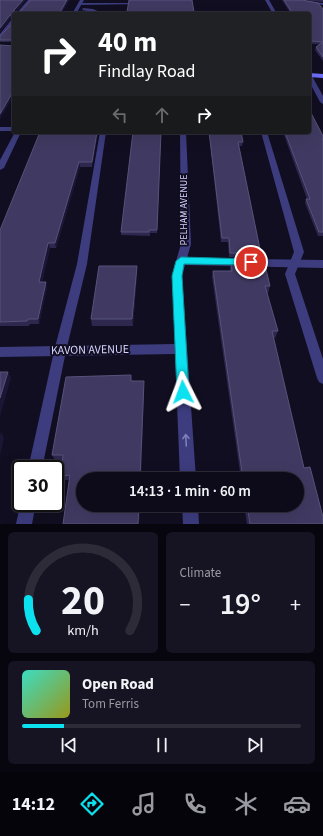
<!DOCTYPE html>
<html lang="en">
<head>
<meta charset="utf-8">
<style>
  body { margin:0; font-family:"Source Sans 3",sans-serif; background:#161322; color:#f1f3f6; height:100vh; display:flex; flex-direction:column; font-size:15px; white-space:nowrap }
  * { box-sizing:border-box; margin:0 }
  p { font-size:13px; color:#9a9aa2 }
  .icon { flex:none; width:22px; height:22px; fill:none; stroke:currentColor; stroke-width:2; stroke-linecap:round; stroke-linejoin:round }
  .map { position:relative; height:524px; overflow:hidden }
  .panel { display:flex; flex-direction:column; gap:8px; padding:8px; background:#07060e; flex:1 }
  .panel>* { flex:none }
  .banner { position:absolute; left:12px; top:12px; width:299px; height:122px; border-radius:4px; box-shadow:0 4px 16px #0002,0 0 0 1px #2d2b38; background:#202124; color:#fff; overflow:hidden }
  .speed { position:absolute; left:12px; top:460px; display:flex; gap:8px; font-size:20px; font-weight:700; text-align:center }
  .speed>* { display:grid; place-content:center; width:52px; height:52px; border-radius:50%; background:#0d0a19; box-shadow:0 4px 16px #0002,0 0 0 1px #2d2b38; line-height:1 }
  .speed .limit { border:2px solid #111; border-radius:6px; background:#fff; color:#111 }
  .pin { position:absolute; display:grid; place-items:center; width:34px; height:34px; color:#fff; margin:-17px; border:2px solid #fff; border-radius:50%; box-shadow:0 1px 4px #0007 }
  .me { position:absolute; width:44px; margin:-22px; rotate:357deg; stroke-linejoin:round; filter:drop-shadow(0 0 3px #0008) }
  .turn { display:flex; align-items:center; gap:14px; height:84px; padding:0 20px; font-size:18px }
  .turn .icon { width:52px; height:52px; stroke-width:2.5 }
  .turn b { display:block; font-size:28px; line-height:34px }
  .lanes { display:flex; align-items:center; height:38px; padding:0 20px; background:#0003; justify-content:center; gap:20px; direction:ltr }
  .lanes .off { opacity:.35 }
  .big { font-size:30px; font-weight:600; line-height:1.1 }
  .panel .widget { flex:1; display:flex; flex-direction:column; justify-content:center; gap:6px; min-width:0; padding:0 14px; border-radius:6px; background:#161322 }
  .panel .dial { align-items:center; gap:0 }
  .dial svg { height:104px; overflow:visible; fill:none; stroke:#2d2b38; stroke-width:7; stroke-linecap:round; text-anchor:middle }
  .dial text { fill:#f1f3f6; stroke:none }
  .song { display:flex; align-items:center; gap:12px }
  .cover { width:48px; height:48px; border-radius:6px; background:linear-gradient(135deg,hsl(170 70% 55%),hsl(60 70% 35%)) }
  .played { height:4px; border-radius:2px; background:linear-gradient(90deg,#0be1ef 15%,#2d2b38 15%) }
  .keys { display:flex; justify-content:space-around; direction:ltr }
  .heat { display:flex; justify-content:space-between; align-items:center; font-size:22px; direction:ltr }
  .panel .tiles { flex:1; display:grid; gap:8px; grid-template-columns:1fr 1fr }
  .widget:last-child { grid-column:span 2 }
  .trip { position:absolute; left:76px; top:472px; width:228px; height:40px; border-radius:20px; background:#0d0a19; box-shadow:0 4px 16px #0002,0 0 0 1px #2d2b38; font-weight:600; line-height:40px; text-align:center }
  .tab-bar { display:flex; height:64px; justify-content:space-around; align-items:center; background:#05040a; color:#9a9aa2 }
  .tab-bar .icon { width:28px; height:28px }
  .tab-bar .current { color:#0be1ef }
  .tab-bar b { font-size:18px; color:#f1f3f6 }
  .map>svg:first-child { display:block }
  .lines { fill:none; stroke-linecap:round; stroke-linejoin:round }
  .lane { fill:#3c3c7e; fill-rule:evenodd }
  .street { fill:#3c3c7e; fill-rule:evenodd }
  .secondary { fill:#6d6ef8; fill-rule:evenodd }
  .wall { fill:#2e284f }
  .shaded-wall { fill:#1b1635 }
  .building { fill:#403a62; stroke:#57527a }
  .oneway { stroke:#807fb7 }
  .route { fill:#0be1ef; stroke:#07929b }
  .labels { text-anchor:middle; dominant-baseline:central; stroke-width:4; stroke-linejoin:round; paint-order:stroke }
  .street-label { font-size:10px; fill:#d4d1fd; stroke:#110e21 }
  .near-street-label { font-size:12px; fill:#d4d1fd; stroke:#110e21 }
</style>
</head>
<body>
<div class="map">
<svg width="323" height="524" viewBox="0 0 323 524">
  <rect width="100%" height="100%" fill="#110e21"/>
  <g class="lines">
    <path class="lane" d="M28 0H32L20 14H16Z
      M78 3H141L143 4 79 5Z
      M83 8 93 9 104 14 82 10Z
      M12 19H14V23L0 38V34Z
      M0 127H14V131H0Z
      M100 132H106L87 264 66 351 42 469H28L54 351 77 264Z
      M261 132H267L304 252 295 274 323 359V384L319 382 317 378 285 274 294 252Z
      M21 501V503H36L32 524H16Z"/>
    <path class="street" d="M80 0H84L76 14H72Z
      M265 0H269L277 14H273Z
      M299 0 323 3V5L301 1Z
      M309 74 312 76 323 96V104L320 102 309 81Z
      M15 132H21L4 168 0 170V160Z
      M180 132H186L191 244 187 258 323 260V268L185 265 182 275 196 479H180L175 354 0 357V347L175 344 172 275 181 244Z
      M182 505H198L199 524H183Z"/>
    <path class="secondary" d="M309 73 323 74V78L309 77Z"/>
  </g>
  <path class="wall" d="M0 0H26L15 13H19L31 0H69L61 14H14V18H11L0 32Z
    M282 0H302L323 9V61L315 50 316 47 319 44H310L309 43V14H291Z
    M302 0H323V2Z
    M127 12H194V14H127Z
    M14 22V42H0V36Z
    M98 132 92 167H80L56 248H50L42 282 47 287 39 324H30L29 326H0V230Z
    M161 132 157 233H150V236L121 235V232Z
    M209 132H241L243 142 242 146H239L261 254 260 258 229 257 228 242H221Z
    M283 132H309L323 136V236H318L305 203 306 199H307Z
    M231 261 270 286 268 293H267L278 331 275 338H273L304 468 323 524H247L244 505H297V479H241L212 277 213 271H230V267Z
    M137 273 133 326H92L91 319Z
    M132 381 144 387 141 479H83V505H140L139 524H63L69 480H63L61 476 62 460H55L52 455Z"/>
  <path class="shaded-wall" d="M23 0H26L15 13 14 10Z
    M67 0H69L61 14H59Z
    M10 15 11 18 0 32V28Z
    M14 90V95L0 119V114Z
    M97 132H98L92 167V162Z
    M79 162 80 167 56 248 55 243Z
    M48 243 50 248 41 287 39 282Z
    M137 266V273L133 326 132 319Z
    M46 282 47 287 39 324 38 319Z
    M8 372 11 378 0 416V398Z
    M144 381V387L141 479H140Z
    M1 432 4 438 0 455V435Z
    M139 505H140L139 524H138Z"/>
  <path class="building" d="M0 0H23L14 10V12L19 13 31 0H67L59 14H14V15H10L0 28Z
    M129 0H192L194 12H127Z
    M284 0H302L318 3 323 9V42L311 41 309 39V14H293Z
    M14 22V40H0V36Z
    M323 42V57L316 47Z
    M0 45 14 46V90L0 114Z
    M309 109 323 136V139H322L323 141V232H319L306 199H310L285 132H309Z
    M40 132H97L92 162H79L55 243H48L39 282H46L38 319H28L27 321 0 322V230Z
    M133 132H161L157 230H149V232H121Z
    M209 132H241L243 142H238L261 254 230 253 229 238H222Z
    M231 261H264L270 286H265L278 331H272L304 468 310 467 323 517V524H250L247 505H297V479H243L213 271H232Z
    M99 266H137L132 319H91Z
    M0 372H8L0 398Z
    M131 375V381H144L140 479H83V505H139L138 524H63L70 475 61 476 63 455H52L66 377Z"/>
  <defs><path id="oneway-shaft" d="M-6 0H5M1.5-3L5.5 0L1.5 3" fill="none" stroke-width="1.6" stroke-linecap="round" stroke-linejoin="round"/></defs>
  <use class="oneway" href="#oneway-shaft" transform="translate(186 440) rotate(-93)"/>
  <path class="route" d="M181 257 251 259 256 262 251 265 184 264 182 276 189 392 187 396 183 398 179 396 177 392 172 276 176 261Z"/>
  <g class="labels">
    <g class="street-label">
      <text transform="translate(184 210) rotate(-90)">PELHAM AVENUE</text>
    </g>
    <g class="near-street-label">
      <text transform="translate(90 350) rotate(-1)">KAVON AVENUE</text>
    </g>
  </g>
</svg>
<div class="speed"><div class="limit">30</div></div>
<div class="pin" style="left:251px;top:262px;background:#d93025"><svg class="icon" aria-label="arrive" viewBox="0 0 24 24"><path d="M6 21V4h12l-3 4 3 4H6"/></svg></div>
<svg class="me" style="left:183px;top:392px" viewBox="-20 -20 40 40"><path d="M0-17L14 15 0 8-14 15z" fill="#0be1ef" stroke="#fff" stroke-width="4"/></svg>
<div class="trip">14:13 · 1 min · 60 m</div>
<div class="banner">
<div class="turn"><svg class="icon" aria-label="right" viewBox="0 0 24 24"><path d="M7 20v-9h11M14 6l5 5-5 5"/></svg><div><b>40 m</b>Findlay Road</div></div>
<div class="lanes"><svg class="icon off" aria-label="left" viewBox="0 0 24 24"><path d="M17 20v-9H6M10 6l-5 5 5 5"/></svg><svg class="icon off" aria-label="ahead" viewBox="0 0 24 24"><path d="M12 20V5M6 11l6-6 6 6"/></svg><svg class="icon" aria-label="right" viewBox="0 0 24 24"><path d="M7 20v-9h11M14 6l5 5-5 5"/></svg></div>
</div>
</div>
<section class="panel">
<div class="tiles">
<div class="widget dial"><svg viewBox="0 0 100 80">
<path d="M14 69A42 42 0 1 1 86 69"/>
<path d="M14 69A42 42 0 0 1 8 45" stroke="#0be1ef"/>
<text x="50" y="56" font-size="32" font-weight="700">20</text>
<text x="50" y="72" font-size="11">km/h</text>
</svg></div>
<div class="widget"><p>Climate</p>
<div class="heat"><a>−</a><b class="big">19°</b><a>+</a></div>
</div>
<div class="widget">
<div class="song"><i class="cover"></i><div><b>Open Road</b><p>Tom Ferris</p></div></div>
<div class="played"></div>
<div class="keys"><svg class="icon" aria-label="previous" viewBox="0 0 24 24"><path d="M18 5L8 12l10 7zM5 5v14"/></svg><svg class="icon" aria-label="pause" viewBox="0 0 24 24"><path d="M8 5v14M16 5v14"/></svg><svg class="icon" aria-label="next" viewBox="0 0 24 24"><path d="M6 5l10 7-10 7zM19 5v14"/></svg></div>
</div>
</div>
</section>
<nav class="tab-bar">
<b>14:12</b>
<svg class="icon current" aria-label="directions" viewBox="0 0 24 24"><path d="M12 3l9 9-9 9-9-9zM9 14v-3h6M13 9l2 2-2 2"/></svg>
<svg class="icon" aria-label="music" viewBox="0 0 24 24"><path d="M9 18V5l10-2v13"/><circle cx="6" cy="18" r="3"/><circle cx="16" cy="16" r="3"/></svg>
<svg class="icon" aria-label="phone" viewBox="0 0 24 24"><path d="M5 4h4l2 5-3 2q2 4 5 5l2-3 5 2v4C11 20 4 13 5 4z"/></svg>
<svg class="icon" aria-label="climate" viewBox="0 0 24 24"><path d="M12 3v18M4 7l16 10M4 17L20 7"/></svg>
<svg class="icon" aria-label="car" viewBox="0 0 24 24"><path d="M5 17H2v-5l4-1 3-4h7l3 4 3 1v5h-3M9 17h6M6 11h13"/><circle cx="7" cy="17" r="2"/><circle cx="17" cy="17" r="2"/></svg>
</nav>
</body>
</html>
